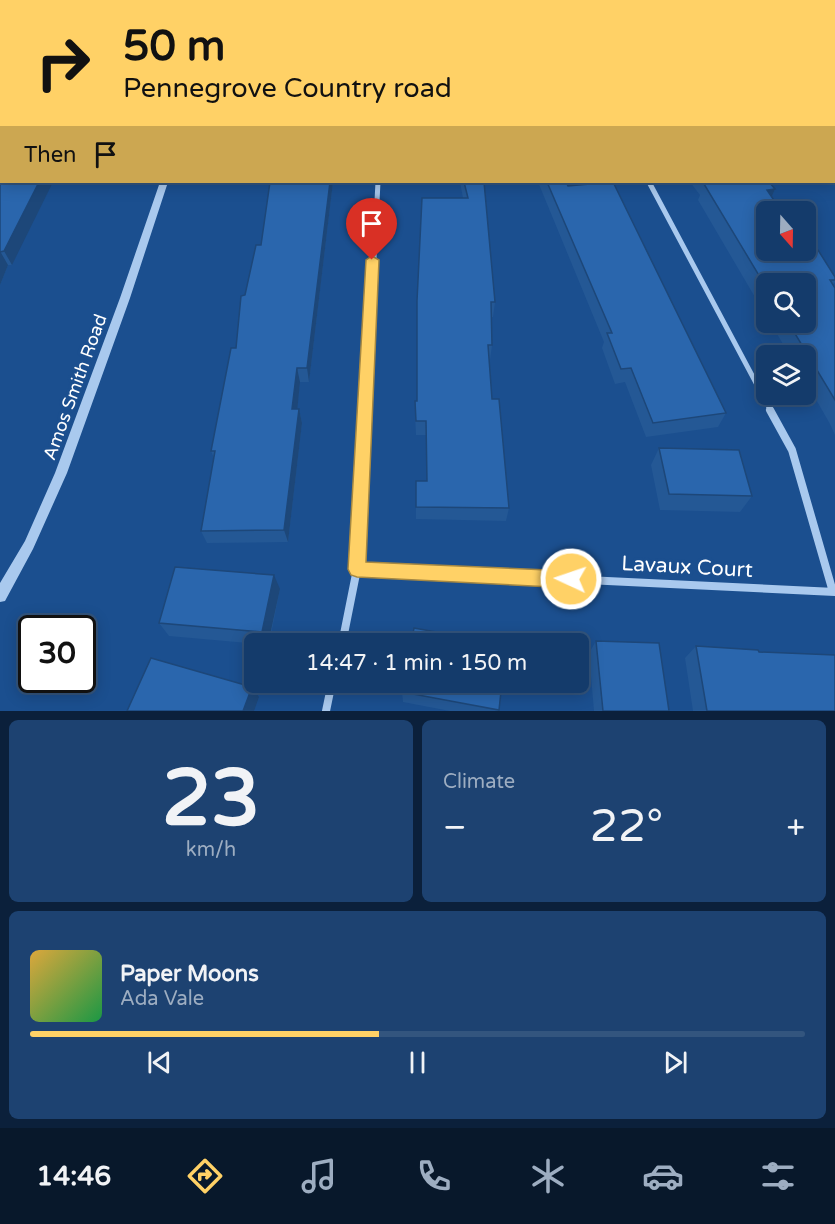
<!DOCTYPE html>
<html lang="en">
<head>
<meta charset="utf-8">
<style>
  body { margin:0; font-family:"Varela Round",sans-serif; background:#1d4271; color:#f1f3f6; height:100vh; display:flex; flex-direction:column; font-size:22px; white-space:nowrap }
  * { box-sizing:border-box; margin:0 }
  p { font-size:20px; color:#9dadc1 }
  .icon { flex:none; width:33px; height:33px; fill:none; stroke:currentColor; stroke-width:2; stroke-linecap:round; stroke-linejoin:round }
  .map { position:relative; height:711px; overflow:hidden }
  .side { display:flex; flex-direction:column; gap:9px; padding:9px; background:#0b203b; flex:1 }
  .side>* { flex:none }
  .guide { position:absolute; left:0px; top:0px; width:836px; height:183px; box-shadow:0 3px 15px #0003,0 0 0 2px #33557e; background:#ffd166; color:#111; overflow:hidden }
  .needle { width:39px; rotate:160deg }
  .controls { position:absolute; left:756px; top:201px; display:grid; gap:12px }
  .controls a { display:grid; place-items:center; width:60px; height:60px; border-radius:9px; background:#143b6b; box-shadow:0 3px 15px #0003,0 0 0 2px #33557e; font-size:30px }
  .speed { position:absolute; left:18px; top:615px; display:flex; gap:12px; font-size:30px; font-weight:700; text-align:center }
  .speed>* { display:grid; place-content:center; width:78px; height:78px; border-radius:50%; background:#143b6b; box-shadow:0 3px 15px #0003,0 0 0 2px #33557e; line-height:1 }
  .speed .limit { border:3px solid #111; border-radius:9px; background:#fff; color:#111 }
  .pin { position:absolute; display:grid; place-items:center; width:51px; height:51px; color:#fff; margin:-62px -26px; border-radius:50% 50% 50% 0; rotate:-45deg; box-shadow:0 0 6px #0007 }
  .pin .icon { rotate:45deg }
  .me { position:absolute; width:66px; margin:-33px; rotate:273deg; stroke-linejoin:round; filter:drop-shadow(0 0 4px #0008) }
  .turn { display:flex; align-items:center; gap:21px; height:126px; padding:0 24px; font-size:27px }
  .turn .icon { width:78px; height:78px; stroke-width:2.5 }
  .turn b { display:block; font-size:42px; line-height:51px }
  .then { display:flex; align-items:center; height:57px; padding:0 24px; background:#0003; gap:12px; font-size:22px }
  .big { font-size:45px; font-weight:600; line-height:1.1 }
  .side .tile { flex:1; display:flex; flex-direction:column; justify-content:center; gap:9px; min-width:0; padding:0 21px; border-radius:9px; background:#1d4271 }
  .side .dial { align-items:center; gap:0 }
  .dial b { font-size:78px; line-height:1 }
  .song { display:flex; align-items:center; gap:18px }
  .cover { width:72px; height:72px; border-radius:9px; background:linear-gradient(135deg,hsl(40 70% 55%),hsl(140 70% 35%)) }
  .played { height:6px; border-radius:3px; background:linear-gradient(90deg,#ffd166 45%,#33557e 45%) }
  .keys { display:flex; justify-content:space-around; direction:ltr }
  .heat { display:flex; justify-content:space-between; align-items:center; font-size:33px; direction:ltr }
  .side .tiles { flex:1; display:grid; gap:9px; grid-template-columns:1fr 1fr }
  .tile:last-child { grid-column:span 2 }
  .trip { position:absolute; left:244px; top:633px; width:345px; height:60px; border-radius:9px; background:#143b6b; box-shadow:0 3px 15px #0003,0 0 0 2px #33557e; font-weight:600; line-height:60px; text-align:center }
  .dock { display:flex; height:96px; justify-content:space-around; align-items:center; background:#08182b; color:#9dadc1 }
  .dock .icon { width:42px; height:42px }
  .dock .current { color:#ffd166 }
  .dock b { font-size:27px; color:#f1f3f6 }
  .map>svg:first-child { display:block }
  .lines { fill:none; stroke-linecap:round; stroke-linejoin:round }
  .minor-far2 { stroke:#a9c9ee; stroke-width:4.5 }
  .minor-far1 { stroke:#a9c9ee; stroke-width:5 }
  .minor { stroke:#a9c9ee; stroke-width:8 }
  .tertiary { fill:#a9c9ee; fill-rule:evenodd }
  .wall { fill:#245895 }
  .shaded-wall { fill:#1d4779 }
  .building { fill:#2a66ad; stroke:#1d4779; stroke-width:1.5 }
  .route { fill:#ffd166; stroke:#a68842; stroke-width:1.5 }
  .labels { text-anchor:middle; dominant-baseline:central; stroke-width:6; stroke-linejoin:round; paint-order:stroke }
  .street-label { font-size:18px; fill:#fff; stroke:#1b4f8f }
  .near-street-label { font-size:21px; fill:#fff; stroke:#1b4f8f }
</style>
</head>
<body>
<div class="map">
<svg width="835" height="711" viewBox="0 0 835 711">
  <rect width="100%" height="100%" fill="#1b4f8f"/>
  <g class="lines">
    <path class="minor-far2" d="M775 0 777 2
      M224 2 245 0
      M0 129 2 126"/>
    <path class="minor-far1" d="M649 182 771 411
      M366 411 378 182"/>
    <path class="minor" d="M770 410 792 450 833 592
      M357 569 835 592
      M342 644 357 569 366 410
      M326 711 332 682"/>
    <path class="tertiary" d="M225 0H231V2H225Z
      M160 182H168L130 298 67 473 33 549 5 601 0 602V583L25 541 55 473 120 298Z"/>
  </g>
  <path class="wall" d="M306 0H756L757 2H302L306 1Z
    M811 0H835V25L834 24V2H812Z
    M834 89 835 90V181L834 180Z
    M2 174 12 265H8L0 285Z
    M333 182 309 382H300L297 409H299L302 423 288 542 207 543 201 531 214 458 211 451 236 348 245 295 261 245Z
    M460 182H496L484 183 495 302 493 317H491L492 345 490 360 489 359 492 399 509 508 506 521 416 519V481H427L426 435H416L415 415 417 401 463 198Z
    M538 182H566L568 186 726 413 718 427 646 437 625 382 615 384 602 348 604 342Z
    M690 182H769L775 189 771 197 811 250 835 277V282L833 285 835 288V435L830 424 806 382V356H790L770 322H806L766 284V316L698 200 700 195Z
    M659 448 752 496 740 512 660 510 651 465Z
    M280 589 269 644H259L169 636 159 623Z
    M596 641 669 711H594L589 653Z
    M696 646 759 652 835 711H693L685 658Z
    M502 682 498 711H450L403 702 402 692Z"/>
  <path class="shaded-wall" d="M0 0H4V2H2V60L0 63Z
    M121 0H131V2H120Z
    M39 182H53L12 265 4 251Z
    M330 182H333L309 382 307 368Z
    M775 189 768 205 767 190Z
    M0 251 8 265 0 285Z
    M297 368 300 382 296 423 292 409Z
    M299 409 302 423 288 542 284 530Z
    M274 575 280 589 268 644 262 632Z
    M252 687 259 697 254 711H243Z"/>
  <path class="building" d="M82 0H121L120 2H81Z
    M307 0H532L533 2H302L307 1Z
    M711 0H756L757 2H712Z
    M828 0H835V7L834 6V2H830Z
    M834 89 835 90V158L834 157Z
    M2 174V182H39L4 251 0 252V177Z
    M270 182H330L307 368H297L292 409H299L284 530 201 531 215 451H211L231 348H236L241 296 245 295 256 245H261Z
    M464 182H484L495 302H491L492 345H488L492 399H499L509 508 416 507V481H427L426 421H416L415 401H417V301L422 198H468Z
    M547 182H566L568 186 613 182 726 413 653 423 631 368 621 369 607 333H612Z
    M707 182H769L775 189 767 190 782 212H766V250H806V243L811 250H818L835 277V280H830L835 288V400L788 322H806V284H766V287L704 184 709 183Z
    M659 448 739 450 752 496 669 494Z
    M175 567 274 575 262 632 159 623Z
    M414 628 502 644H411Z
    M596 641 659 643 669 711H603Z
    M696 646 758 650 759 652 835 655V711H707Z
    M151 658 252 687 243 711H127Z
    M404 682H502L499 710 402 692Z"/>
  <path class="route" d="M372 256 379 260 366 562 571 571 577 574 579 579 577 585 571 588 357 577 351 575 348 569 366 260Z"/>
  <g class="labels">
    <g class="street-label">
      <text transform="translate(75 387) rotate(-70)">Amos Smith Road</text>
    </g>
    <g class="near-street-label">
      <text transform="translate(687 567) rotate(3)">Lavaux Court</text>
    </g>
  </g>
</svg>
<div class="controls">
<a><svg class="needle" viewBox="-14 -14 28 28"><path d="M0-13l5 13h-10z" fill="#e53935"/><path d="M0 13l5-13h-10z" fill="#9dadc1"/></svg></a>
<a><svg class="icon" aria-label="search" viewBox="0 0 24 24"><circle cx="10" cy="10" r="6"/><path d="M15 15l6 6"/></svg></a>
<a><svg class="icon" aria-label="layers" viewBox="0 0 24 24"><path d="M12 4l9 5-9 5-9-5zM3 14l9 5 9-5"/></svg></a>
</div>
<div class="speed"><div class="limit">30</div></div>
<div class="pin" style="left:372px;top:260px;background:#d93025"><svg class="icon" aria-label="arrive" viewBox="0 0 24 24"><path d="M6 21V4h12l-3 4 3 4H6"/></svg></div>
<svg class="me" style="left:571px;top:579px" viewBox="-20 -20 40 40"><circle r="17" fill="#ffd166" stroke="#fff" stroke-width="3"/><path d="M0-11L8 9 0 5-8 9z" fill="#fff"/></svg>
<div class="trip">14:47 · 1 min · 150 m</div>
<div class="guide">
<div class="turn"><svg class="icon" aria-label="right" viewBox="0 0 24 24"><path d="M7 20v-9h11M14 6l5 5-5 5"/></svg><div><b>50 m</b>Pennegrove Country road</div></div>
<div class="then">Then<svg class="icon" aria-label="arrive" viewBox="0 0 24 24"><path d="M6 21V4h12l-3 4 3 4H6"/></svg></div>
</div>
</div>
<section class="side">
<div class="tiles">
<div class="tile dial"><b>23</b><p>km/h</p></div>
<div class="tile"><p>Climate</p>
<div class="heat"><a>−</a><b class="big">22°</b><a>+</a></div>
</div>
<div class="tile">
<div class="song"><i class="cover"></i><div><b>Paper Moons</b><p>Ada Vale</p></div></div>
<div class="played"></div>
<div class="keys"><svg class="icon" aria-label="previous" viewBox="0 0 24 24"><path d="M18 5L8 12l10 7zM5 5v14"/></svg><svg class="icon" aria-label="pause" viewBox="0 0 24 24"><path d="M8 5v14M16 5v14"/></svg><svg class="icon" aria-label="next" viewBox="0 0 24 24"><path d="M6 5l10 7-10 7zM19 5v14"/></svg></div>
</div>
</div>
</section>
<nav class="dock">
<b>14:46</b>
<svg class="icon current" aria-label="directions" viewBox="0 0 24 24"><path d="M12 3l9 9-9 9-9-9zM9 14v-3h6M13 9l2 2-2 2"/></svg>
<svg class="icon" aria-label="music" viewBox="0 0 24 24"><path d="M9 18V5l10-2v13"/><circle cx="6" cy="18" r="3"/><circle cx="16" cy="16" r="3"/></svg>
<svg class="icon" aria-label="phone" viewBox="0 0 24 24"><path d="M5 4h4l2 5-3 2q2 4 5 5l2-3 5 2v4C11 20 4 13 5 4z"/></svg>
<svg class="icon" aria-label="climate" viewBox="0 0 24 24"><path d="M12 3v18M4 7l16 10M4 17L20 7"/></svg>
<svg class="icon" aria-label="car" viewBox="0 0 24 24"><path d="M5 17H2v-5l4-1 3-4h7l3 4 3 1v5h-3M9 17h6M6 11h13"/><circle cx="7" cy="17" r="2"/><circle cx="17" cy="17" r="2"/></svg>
<svg class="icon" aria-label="filters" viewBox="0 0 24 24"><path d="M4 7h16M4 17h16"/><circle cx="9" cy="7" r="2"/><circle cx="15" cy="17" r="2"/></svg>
</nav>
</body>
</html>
